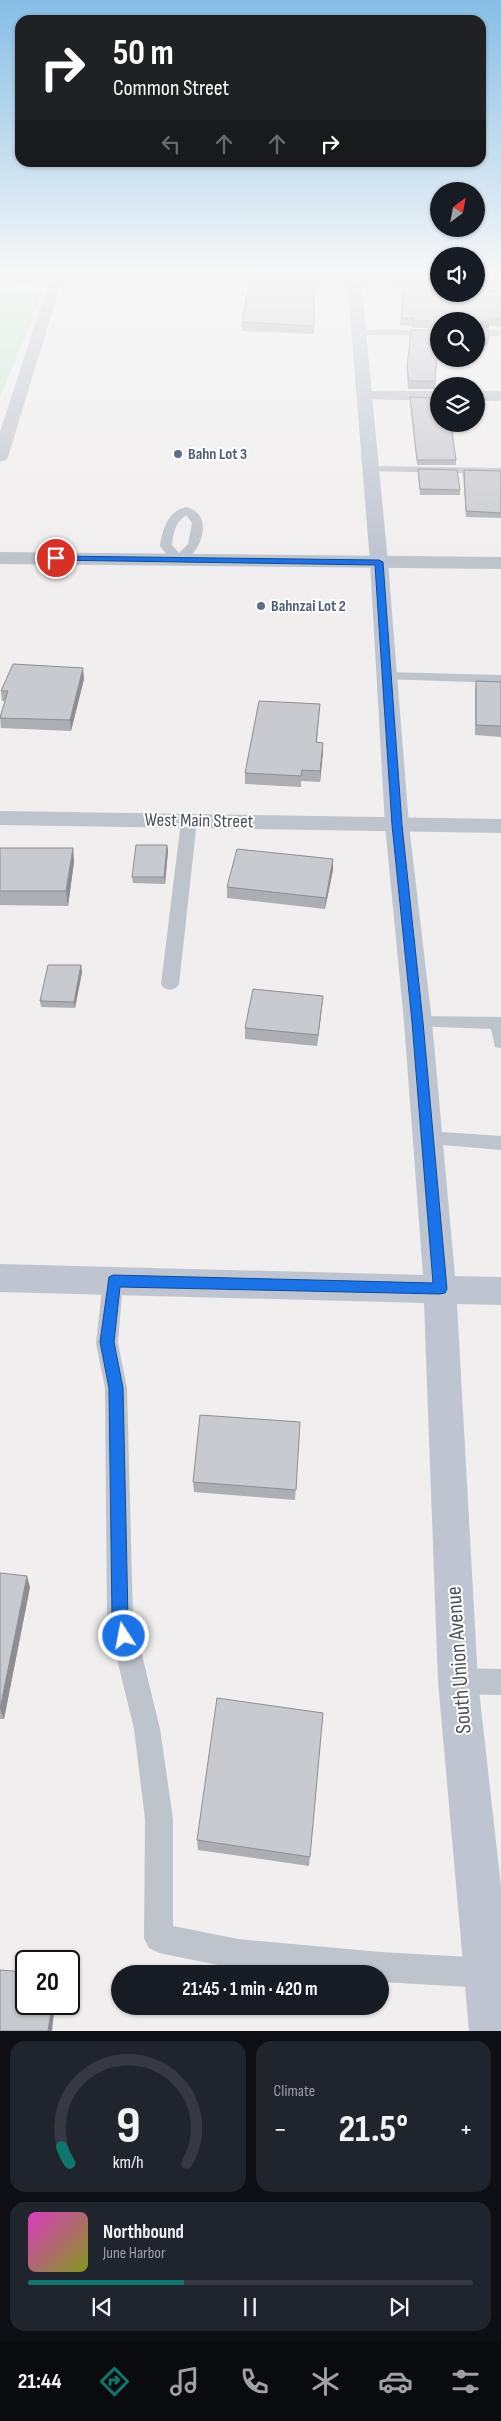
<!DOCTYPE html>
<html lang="en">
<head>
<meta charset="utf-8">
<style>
  body { margin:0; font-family:"Sofia Sans Condensed",sans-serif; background:#20242c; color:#f1f3f6; height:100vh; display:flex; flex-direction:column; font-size:19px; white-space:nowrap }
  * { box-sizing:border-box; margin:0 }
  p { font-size:16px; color:#9ea1a6 }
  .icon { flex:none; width:28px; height:28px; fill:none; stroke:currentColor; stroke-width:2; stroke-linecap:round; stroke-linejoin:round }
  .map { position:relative; height:2031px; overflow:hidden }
  .side { display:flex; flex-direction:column; gap:10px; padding:10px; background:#0d0f14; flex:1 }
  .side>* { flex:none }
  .top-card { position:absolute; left:15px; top:15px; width:471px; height:152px; border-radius:15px; box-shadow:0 1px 4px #0004; background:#202124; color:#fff; overflow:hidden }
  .needle { width:32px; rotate:32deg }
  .fabs { position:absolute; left:430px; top:182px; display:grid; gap:10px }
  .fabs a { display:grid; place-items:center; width:55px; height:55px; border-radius:50%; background:#171b24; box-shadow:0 1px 4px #0004; font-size:25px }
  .speed { position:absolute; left:15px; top:1950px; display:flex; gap:10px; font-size:25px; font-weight:700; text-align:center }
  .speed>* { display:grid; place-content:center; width:65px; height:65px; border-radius:50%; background:#171b24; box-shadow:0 1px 4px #0004; line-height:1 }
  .speed .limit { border:2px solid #111; border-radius:8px; background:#fff; color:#111 }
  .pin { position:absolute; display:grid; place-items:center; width:42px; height:42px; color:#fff; margin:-21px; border:2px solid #fff; border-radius:50%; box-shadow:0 1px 5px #0007 }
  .me { position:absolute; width:55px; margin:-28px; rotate:349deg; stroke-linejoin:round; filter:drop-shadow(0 0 4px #0008) }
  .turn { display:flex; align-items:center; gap:18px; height:105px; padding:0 15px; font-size:22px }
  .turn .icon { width:65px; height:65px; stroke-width:2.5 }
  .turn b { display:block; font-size:35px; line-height:42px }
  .lanes { display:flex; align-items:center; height:48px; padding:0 15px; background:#0003; justify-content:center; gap:25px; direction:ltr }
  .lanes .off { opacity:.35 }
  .big { font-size:38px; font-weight:700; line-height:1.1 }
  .side .tile { flex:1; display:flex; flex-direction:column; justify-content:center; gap:8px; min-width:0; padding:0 18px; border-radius:15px; background:#20242c }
  .side .dial { align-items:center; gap:0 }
  .dial svg { height:130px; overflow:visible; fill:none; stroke:#363941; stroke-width:7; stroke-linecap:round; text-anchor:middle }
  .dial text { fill:#f1f3f6; stroke:none }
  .song { display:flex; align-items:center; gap:15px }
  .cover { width:60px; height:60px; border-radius:8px; background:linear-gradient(135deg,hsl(310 70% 55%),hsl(70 70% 35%)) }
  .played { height:5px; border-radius:2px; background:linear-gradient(90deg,#0f766e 35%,#363941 35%) }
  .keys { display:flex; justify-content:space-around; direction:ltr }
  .heat { display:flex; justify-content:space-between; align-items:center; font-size:28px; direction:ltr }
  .side .tiles { flex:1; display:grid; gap:10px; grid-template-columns:1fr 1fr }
  .tile:last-child { grid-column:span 2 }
  .trip { position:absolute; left:111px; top:1965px; width:278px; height:50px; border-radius:25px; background:#171b24; box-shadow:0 1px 4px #0004; font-weight:700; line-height:50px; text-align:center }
  .menu { display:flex; height:80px; justify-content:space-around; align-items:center; background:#090b0e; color:#9ea1a6 }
  .menu .icon { width:35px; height:35px }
  .menu .active { color:#0f766e }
  .menu b { font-size:22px; color:#f1f3f6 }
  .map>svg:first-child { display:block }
  .green { fill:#c1e9d3 }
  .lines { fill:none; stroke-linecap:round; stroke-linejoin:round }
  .lane { fill:#bec4cb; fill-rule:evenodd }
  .street { fill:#bec4cb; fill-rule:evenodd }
  .secondary { fill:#bec5d0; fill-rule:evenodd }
  .wall { fill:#adaeb3 }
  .shaded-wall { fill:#8d8d92 }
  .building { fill:#c9cad0; stroke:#8d8d92 }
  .route { fill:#1a73e8; stroke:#114b97 }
  .service-dot { fill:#5c6f8a; stroke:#fff; stroke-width:2 }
  .labels { text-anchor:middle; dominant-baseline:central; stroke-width:4; stroke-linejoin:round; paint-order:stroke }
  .far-service-label { font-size:16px; font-weight:bold; fill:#4e5e75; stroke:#fff; text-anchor:start }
  .street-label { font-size:19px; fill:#485059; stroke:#fff }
  .near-street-label { font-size:22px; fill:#485059; stroke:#fff }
</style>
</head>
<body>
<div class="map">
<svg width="501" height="2031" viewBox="0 0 501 2031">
  <rect width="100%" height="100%" fill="#f0eeee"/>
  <path class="green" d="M0 285 40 293 32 320 0 397Z"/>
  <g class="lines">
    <path class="lane" d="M356 330H439V336L359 335 355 332Z
      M476 330H501V336H476Z
      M371 466 501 468V474L367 471V467Z
      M186 507C222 516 192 568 176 563 171 561 164 551 160 546 162 530 168 511 186 507ZM186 515 192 523 188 544 179 553 172 545C173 533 175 523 186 515Z
      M387 672 501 675V683L382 679 380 676 382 673Z
      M189 816 197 821 179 984 176 988 170 990 164 988 161 984 181 821Z
      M418 1016 501 1017V1048L495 1047 491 1029 412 1026 409 1022 412 1018Z
      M427 1131 501 1136V1150L420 1143 417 1138 420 1133Z
      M113 1272 120 1275 123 1281 118 1343 127 1388 133 1618 160 1729 173 1819V1926L238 1939 381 1952 487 1958 497 1963 501 1971 497 1983 487 1988 381 1982 380 1974H294L238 1969 159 1953 149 1948 144 1938 145 1819 134 1729 107 1618 105 1388 96 1343 103 1281 106 1275Z
      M458 1668 501 1669V1695L458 1694 449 1690 445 1681 449 1672Z"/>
    <path class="street" d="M1 274H18L43 279 80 277 439 279V287L60 286 8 457 6 460 0 462V432L47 287 20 283Z
      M476 279 501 280V288L476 287Z
      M366 391H439V401L361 399 358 396Z
      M476 391H501V401H476Z
      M0 552 501 557V569L0 564Z
      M0 811 501 819V833L0 825Z"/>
    <path class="secondary" d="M358 274H371L362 291 388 562 409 825 432 1022 455 1276 501 1277V1305L457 1304 478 1681 501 1887V2031H469L438 1681 424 1303 0 1292V1264L423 1275 404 1022 385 825 370 562 348 291Z"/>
  </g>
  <path class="wall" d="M418 274H439V278L418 277Z
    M488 274H501V279L492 278Z
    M314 284V334L242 331V322Z
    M501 291V327L489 326V328L476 330V321H439V328H412V326L400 325 403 293 439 294Z
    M411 330H439V343H438L435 389H408L407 375Z
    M476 330 489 338 488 346 476 345Z
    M410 397 433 413 456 460V465H417L410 402Z
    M418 469 460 490V495H420L418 474Z
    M464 470 501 471V518L466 517 463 475Z
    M84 679 71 731 1 728 0 716 5 701H2L1 691Z
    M476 681 501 682V737L475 735V691Z
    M320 704 317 742 323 743 320 782 301 781V787L245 784V773Z
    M167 845 168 851 165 884 133 883 132 877Z
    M0 848H73L74 862 68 906 0 905Z
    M333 870 325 909 227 898V887Z
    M81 965 82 972 75 1008 41 1007 40 1001Z
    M322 1007 317 1046 245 1039V1028Z
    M300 1422 295 1500 194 1492 193 1482Z
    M0 1573 30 1587 4 1719H0Z
    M323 1713 309 1866 198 1850 197 1840Z"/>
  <path class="shaded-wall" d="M489 321V328L476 330V322Z
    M83 668 84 679 71 731 70 720Z
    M323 743V754L320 782V771Z
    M167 845 168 851 165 884 164 877Z
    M73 848 74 862 68 906 66 891Z
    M333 859V870L325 909 326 898Z
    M81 965 82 972 75 1008 74 1002Z
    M323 996 322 1007 317 1046 318 1035Z
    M27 1576 30 1587 4 1719 0 1709Z
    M52 2004H55L52 2031H48Z"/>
  <path class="building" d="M439 282V294H476V289L501 291V319H489V321L476 322V321H412L413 318H401L403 293 409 283Z
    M249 283 314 284V326L242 322Z
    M411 330H439L435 381H409L407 367Z
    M476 330H489V338H476Z
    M410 397 434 398 433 413H439V424H451L456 460H417Z
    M418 469 457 470 460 490 420 489Z
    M464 470 501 471V513L466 511Z
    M13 664 83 668 70 720 0 718 8 691H1Z
    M476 681 501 682V726L476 725Z
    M259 701 320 704 316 742 323 743 320 771 302 770 301 776 245 773Z
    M136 845H167L164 877H132Z
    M0 848H73L66 891H0Z
    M237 849 333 859 326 898 227 887Z
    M48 965H81L74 1002 40 1001Z
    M253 989 323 996 318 1035 245 1028Z
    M200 1415 300 1422 296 1490 193 1482Z
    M0 1573 27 1576 0 1709Z
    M217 1698 323 1713 310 1857 197 1840Z
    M0 1970 26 1972V2004H52L48 2031H0Z"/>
  <linearGradient id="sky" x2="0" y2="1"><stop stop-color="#86bee6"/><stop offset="0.49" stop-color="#f8f7f7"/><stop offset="1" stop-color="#f8f7f7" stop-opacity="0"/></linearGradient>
  <rect width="501" height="559" fill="url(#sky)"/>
  <path class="route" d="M56 556 379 560 383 562 402 825 423 1022 447 1289 445 1293 440 1294 120 1287 114 1342 123 1388 128 1618 132 1636 130 1642 124 1645 118 1642 112 1618 109 1388 100 1342 109 1277 113 1275 433 1283 412 1022 392 825 375 565 53 560 52 558Z"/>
  <g class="service-dot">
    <circle cx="178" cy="454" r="5"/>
    <circle cx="261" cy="606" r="5"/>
  </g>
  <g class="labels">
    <g class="far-service-label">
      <text x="188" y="454">Bahn Lot 3</text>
      <text x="271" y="606">Bahnzai Lot 2</text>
    </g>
    <g class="street-label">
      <text transform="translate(199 821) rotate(1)">West Main Street</text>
    </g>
    <g class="near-street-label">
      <text transform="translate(459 1660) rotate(-94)">South Union Avenue</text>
    </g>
  </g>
</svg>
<div class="fabs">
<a><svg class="needle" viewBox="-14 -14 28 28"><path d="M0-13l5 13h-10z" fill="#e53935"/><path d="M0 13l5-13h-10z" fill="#9ea1a6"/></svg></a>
<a><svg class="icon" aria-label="sound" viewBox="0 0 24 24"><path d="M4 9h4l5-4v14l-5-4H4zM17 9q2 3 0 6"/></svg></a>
<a><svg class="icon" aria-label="search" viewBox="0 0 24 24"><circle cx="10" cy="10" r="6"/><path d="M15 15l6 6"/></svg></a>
<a><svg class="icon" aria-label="layers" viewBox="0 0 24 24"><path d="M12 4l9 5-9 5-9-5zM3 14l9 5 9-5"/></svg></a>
</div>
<div class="speed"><div class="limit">20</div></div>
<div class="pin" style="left:56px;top:558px;background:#d93025"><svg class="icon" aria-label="arrive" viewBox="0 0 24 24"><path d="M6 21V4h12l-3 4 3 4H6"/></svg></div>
<svg class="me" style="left:124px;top:1636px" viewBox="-20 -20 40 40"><circle r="17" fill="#1a73e8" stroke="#fff" stroke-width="3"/><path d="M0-11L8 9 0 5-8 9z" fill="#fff"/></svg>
<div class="trip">21:45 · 1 min · 420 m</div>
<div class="top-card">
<div class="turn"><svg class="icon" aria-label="right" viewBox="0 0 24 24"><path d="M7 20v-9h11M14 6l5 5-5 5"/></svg><div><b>50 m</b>Common Street</div></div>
<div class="lanes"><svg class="icon off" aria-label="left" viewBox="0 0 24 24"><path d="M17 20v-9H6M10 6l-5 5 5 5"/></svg><svg class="icon off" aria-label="ahead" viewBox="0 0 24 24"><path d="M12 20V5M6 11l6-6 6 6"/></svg><svg class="icon off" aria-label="ahead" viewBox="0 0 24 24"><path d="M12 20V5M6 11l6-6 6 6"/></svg><svg class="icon" aria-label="right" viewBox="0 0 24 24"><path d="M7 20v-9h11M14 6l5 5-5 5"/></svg></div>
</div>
</div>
<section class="side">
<div class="tiles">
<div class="tile dial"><svg viewBox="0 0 100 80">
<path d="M14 69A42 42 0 1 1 86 69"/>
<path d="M14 69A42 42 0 0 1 9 59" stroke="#0f766e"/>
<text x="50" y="56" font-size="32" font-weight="700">9</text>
<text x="50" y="72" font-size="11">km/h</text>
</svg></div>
<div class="tile"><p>Climate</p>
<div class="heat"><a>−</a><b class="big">21.5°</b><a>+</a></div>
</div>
<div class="tile">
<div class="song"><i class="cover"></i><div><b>Northbound</b><p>June Harbor</p></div></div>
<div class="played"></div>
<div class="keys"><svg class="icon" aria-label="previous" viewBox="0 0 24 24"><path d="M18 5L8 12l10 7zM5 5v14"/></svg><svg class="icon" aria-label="pause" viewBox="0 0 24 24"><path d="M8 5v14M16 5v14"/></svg><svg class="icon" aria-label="next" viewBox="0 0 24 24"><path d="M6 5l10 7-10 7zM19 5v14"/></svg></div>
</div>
</div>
</section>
<nav class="menu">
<b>21:44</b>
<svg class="icon active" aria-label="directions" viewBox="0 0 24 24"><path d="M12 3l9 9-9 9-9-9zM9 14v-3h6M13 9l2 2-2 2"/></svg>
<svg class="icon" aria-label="music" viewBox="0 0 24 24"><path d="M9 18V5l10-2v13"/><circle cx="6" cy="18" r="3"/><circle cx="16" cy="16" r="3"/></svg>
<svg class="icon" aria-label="phone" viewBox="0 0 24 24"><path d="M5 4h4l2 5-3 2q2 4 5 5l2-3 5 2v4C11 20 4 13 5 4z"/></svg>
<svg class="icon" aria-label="climate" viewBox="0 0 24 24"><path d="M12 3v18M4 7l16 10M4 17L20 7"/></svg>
<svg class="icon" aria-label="car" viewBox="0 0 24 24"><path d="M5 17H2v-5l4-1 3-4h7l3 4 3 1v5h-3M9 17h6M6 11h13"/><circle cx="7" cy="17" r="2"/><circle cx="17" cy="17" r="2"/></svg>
<svg class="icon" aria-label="filters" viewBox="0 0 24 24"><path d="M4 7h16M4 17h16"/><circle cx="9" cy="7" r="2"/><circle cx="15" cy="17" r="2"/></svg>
</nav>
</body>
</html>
